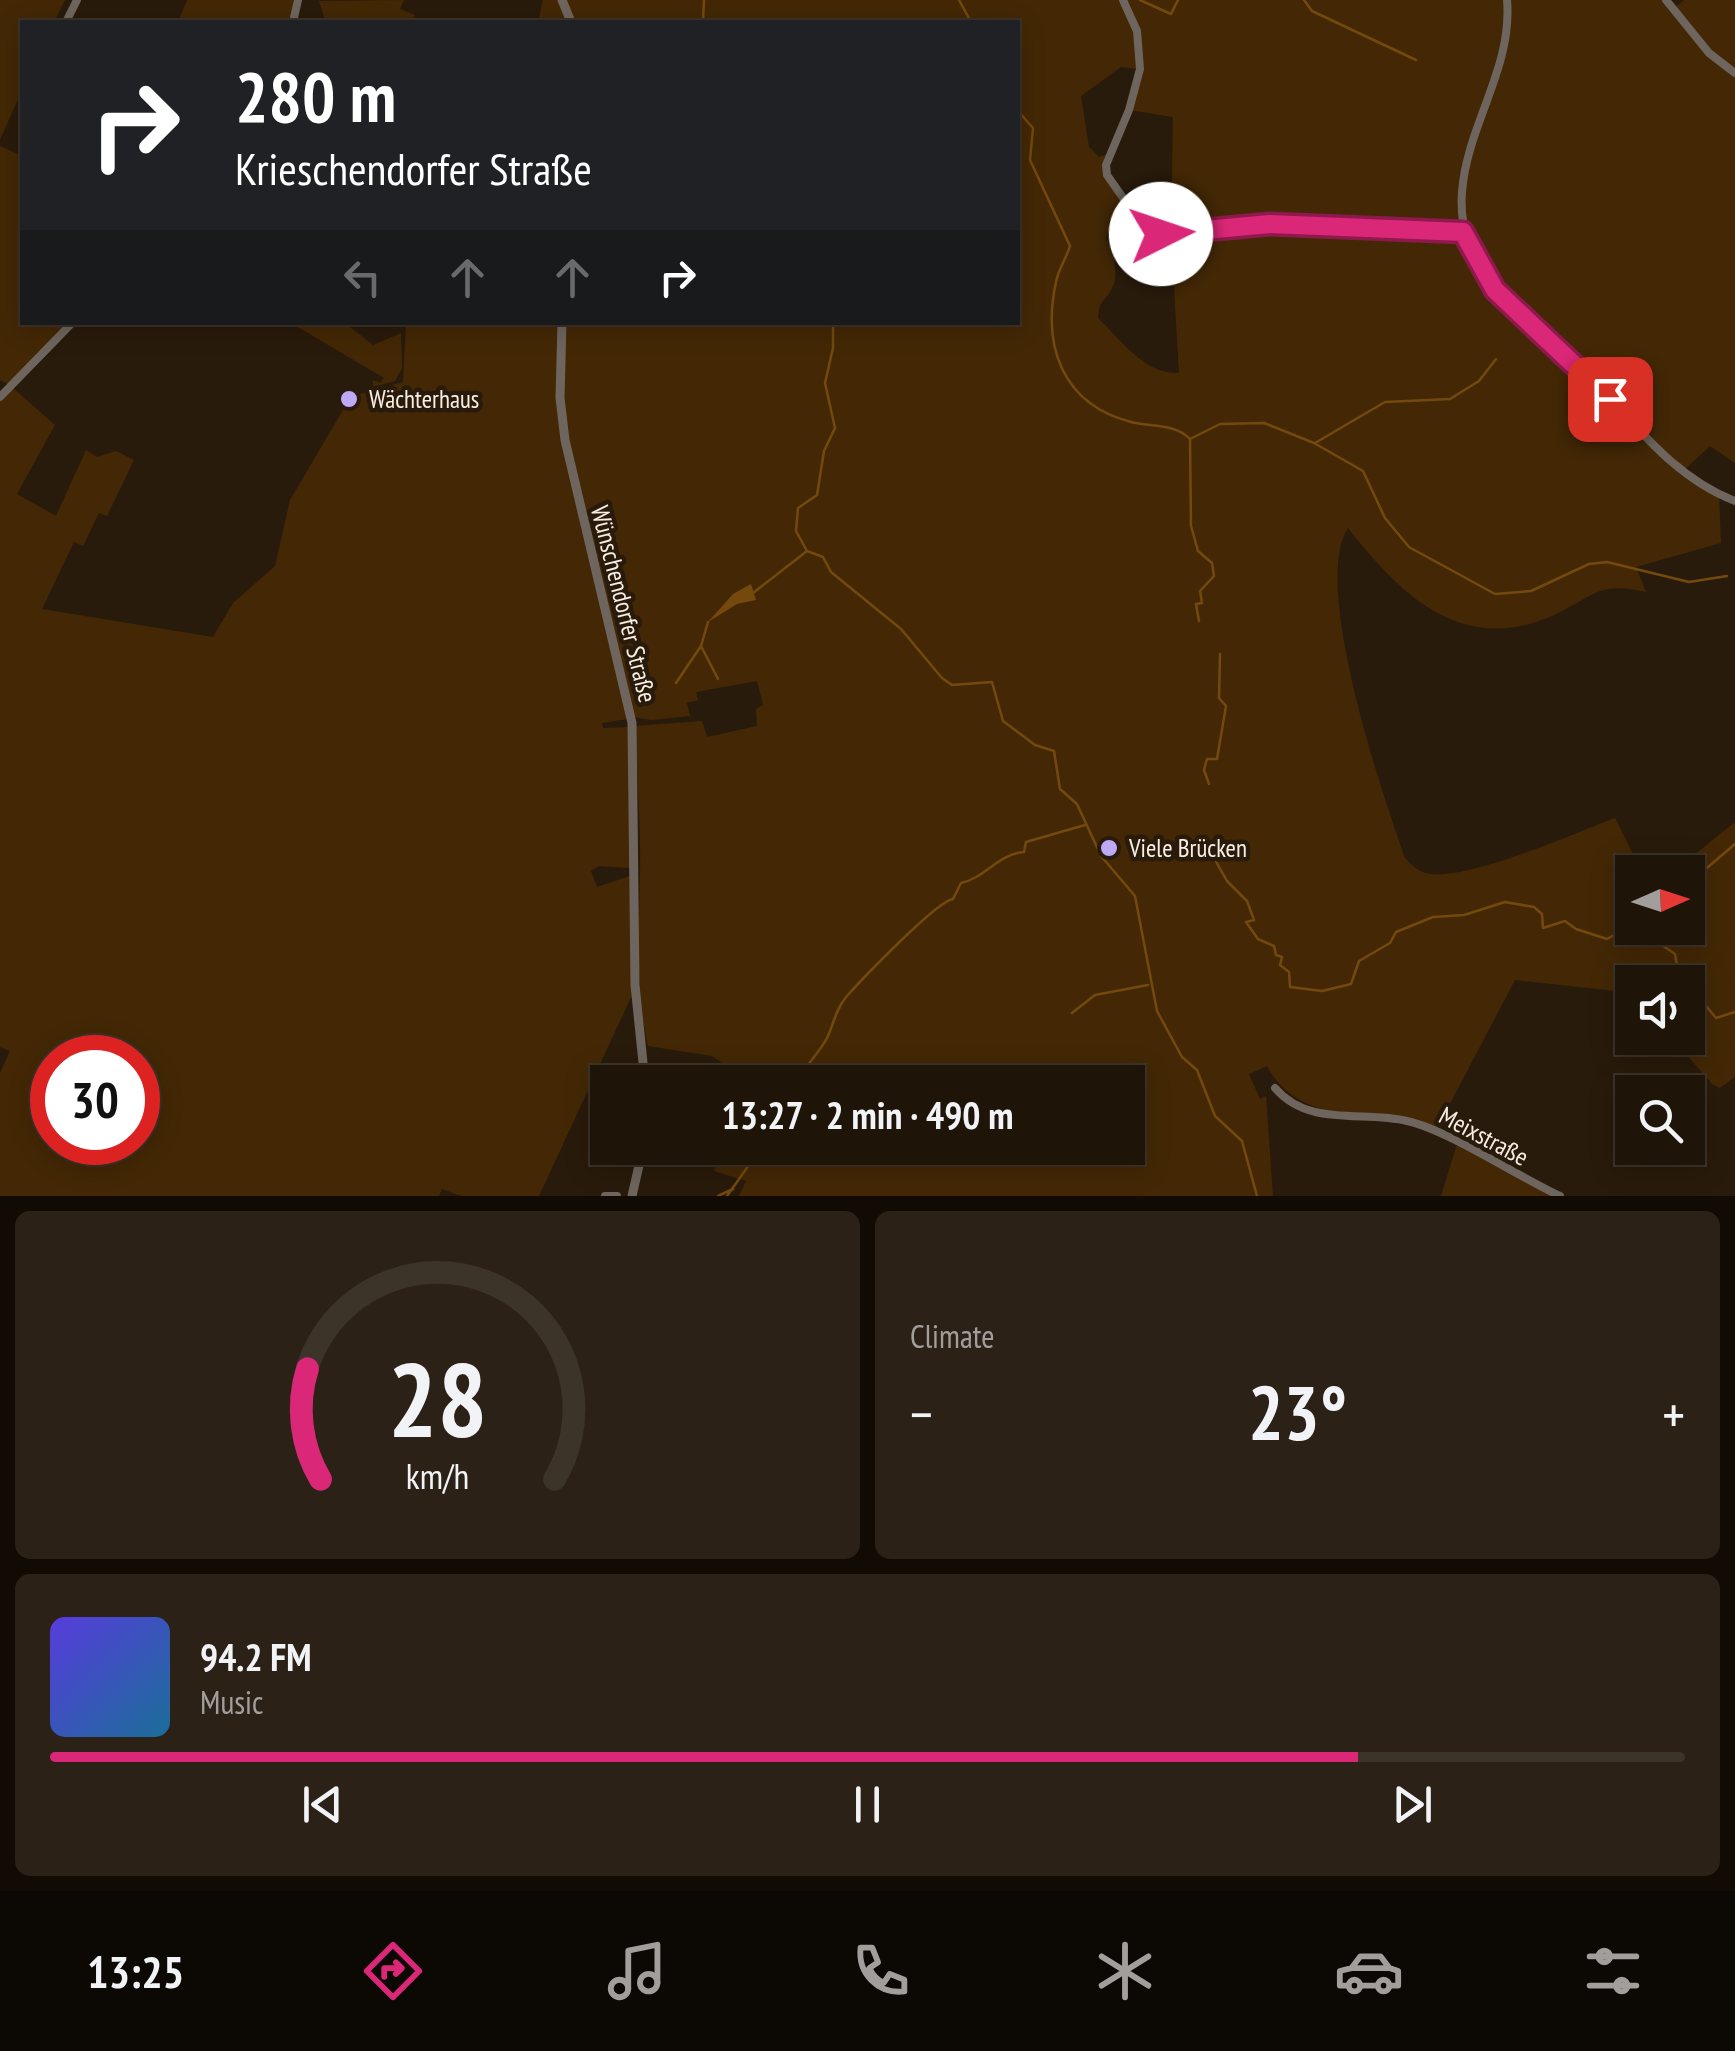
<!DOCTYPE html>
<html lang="en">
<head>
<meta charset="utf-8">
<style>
  body { margin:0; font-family:"PT Sans Narrow",sans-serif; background:#2c2116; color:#f1f3f6; height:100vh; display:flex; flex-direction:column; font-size:38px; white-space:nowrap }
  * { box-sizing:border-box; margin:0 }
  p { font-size:32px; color:#a19e9c }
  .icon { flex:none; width:55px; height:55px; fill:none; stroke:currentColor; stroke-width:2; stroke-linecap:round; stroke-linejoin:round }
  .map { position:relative; height:1196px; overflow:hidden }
  .drawer { display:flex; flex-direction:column; gap:15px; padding:15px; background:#110b04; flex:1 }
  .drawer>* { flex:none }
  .top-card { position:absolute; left:20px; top:20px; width:1000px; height:305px; border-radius:0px; box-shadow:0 5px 25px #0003,0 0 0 2px #3c3329; background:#202124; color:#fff; overflow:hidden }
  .needle { width:65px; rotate:87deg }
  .controls { position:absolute; left:1615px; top:855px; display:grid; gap:20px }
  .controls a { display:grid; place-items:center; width:90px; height:90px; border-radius:0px; background:#1f1408; box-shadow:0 5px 25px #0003,0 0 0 2px #3c3329; font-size:50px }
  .speed { position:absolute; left:30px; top:1035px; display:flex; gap:20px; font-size:50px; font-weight:700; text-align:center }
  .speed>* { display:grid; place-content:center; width:130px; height:130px; border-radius:50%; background:#1f1408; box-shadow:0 5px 25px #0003,0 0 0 2px #3c3329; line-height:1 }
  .speed .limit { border:15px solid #d22; background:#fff; color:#111 }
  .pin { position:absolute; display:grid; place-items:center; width:85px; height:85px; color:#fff; margin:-42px; border-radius:20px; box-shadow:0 5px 15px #0006 }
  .me { position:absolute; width:110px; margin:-55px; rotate:86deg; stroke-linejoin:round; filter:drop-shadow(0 0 8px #0008) }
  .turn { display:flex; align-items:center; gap:35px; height:210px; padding:0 50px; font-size:45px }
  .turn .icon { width:130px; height:130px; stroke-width:2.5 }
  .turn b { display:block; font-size:70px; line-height:85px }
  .lanes { display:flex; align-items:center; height:95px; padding:0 50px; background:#0003; justify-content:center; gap:50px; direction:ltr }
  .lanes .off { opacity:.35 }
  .big { font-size:75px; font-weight:700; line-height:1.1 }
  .drawer .tile { flex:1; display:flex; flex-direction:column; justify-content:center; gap:15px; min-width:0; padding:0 35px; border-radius:15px; background:#2c2116 }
  .drawer .dial { align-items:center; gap:0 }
  .dial svg { height:260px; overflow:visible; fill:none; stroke:#3c3329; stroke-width:7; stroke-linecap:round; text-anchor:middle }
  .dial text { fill:#f1f3f6; stroke:none }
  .song { display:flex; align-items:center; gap:30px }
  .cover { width:120px; height:120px; border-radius:15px; background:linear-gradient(135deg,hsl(250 70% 55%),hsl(200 70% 35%)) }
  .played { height:10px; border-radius:5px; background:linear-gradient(90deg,#db2777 80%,#3c3329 80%) }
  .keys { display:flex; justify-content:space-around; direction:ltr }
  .heat { display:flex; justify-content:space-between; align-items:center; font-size:55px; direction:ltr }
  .drawer .tiles { flex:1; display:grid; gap:15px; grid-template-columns:1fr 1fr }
  .tile:last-child { grid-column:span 2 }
  .trip { position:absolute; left:590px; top:1065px; width:555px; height:100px; border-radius:0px; background:#1f1408; box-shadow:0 5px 25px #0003,0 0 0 2px #3c3329; font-weight:700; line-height:100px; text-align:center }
  .dock { display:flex; height:160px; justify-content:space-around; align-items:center; background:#0c0803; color:#a19e9c }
  .dock .icon { width:70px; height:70px }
  .dock .selected { color:#db2777 }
  .dock b { font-size:45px; color:#f1f3f6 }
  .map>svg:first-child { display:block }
  .green { fill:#442805; fill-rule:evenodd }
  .water { fill:#74490e }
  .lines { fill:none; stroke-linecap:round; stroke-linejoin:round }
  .stream { stroke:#74490e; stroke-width:2.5 }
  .minor { stroke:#6e665e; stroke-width:8 }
  .tertiary { stroke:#6e665e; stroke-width:9 }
  .route-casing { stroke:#8e194d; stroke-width:25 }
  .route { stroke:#db2777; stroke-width:18 }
  .poi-dot { fill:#bda9f5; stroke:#291b0b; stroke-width:4 }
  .labels { text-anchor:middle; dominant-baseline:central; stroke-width:9; stroke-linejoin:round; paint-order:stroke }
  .poi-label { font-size:25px; fill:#f8eee3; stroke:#291b0b; text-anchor:start }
  .street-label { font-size:25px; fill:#f8eee3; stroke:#291b0b }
</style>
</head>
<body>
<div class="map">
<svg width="1735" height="1196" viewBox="0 0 1735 1196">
  <rect width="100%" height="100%" fill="#291b0b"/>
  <path class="green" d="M0 0H65L54 22H22V90L0 140Z
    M187 0H294L291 22H178Z
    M404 0 400 9 415 15 411 22H326L319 1Z
    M543 0H560L568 22H538Z
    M565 0H1666L1674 8 1684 0H1735V463L1710 446 1684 470 1719 495 1721 543 1636 567 1646 592C1597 581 1595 596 1554 615 1462 657 1400 594 1348 528 1311 584 1382 793 1405 858 1413 866 1419 873 1431 874 1472 879 1575 833 1615 818L1632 852 1651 872H1632V928H1688V872H1673L1735 822V1077L1720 1088 1712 1084 1672 1038H1688V982H1632V998L1616 991 1515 980 1435 1132C1378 1108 1301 1129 1267 1066L1249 1074 1260 1099 1266 1096 1273 1196H739L746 1181 714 1171 724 1148H1128V1082H750L712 1056 648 1046C635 988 639 934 640 875 641 825 637 776 635 726L702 721 707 737 757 726 756 709 763 705 757 681 696 692 698 700 687 703 690 716 651 720 634 717 573 466 562 392 565 323 1018 322V22H573ZM1121 67 1139 69 1129 110 1173 117 1171 234 1179 373C1145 375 1121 340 1098 318 1100 297 1105 303 1112 288 1120 272 1112 252 1106 237L1124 202 1106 165 1107 154 1099 157 1089 147 1081 96Z
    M0 146 22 156V322L71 323 9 385 0 380Z
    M291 323H345L373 345 401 333 402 368 395 381 373 387V380L380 383 384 378Z
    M406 323H559L557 403 628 719 602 723 603 728 629 727 630 868 599 866 591 871 597 887 633 875V993L539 1196H461L442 1189 439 1196H0V1073L10 1051 0 1047V401L13 388 55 425 17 494 56 516 86 450 97 457 116 451 134 460 107 516 99 513 83 546 74 542 42 609 213 637 233 603 275 566 290 500 343 410 356 395 403 382ZM52 1058H138V1142H52Z
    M1457 1144 1560 1196H1441Z"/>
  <path class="water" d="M751 584 756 600 737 604 708 622 733 594Z"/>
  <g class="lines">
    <path class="stream" d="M959 0 971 22
      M1140 0 1171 14 1178 0
      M1304 0 1312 11 1416 60
      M703 22 704 0
      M1018 111 1033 128 1030 160 1070 246C1066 259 1058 270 1056 282 1042 346 1062 404 1131 422 1150 427 1175 423 1190 439L1191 526 1198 551 1212 563 1214 576 1200 591 1202 603 1196 604 1199 621
      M833 322V348L825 383 835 428 824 451 817 495 798 508 796 531 807 551 823 557 831 572 901 629 942 678 952 685 992 682 1003 721 1035 745 1054 751 1060 789 1077 804 1101 856 1135 896 1157 1011 1182 1057 1197 1070 1215 1116 1242 1141 1257 1196
      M1190 439 1220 424 1264 423 1314 443 1363 471 1385 518 1409 547 1495 594 1531 591 1589 564 1607 562 1689 582 1727 576
      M1315 443 1385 402 1450 399 1479 381 1496 359
      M753 593 807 551
      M701 646 718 679
      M676 683 701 646 708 622
      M1209 784 1204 770 1207 759H1217L1226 706 1219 698 1220 654
      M1216 838 1210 851 1227 881 1247 901 1254 920 1246 922 1258 939 1274 946 1276 955 1282 957 1280 965 1289 972 1290 987 1322 991 1351 984 1359 961 1390 943 1396 932 1433 917 1464 915 1505 902 1534 907 1542 914 1543 928 1565 921 1576 929 1607 939 1632 925
      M1688 884 1735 844
      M1637 928 1675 954 1678 972 1716 1018 1735 1012
      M1072 1013 1095 995 1148 985
      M797 1082C805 1066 819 1053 827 1038 834 1024 835 1010 847 996 863 978 937 901 953 899L961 883C985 878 998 854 1024 852L1026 842 1085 825
      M718 1196 733 1189
      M727 1196 761 1148"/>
    <path class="minor" d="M1123 0 1137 31 1140 69 1129 110 1106 165 1107 175 1140 222 1161 233 1270 225 1463 231
      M1507 0C1513 68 1467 125 1462 192 1459 227 1472 263 1495 290 1519 319 1554 340 1580 367 1629 415 1669 476 1735 501
      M1666 0 1709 53 1735 73
      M66 22 77 0
      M293 22 298 0
      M0 397 73 322
      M1275 1088C1309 1128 1364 1110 1407 1121 1448 1130 1517 1176 1560 1196
      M605 1196H617"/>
    <path class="tertiary" d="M562 0 571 22
      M562 322 560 398 565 440 632 723 635 985 645 1082
      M632 1196 643 1148"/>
  </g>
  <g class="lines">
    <g class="route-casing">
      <path id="route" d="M1161 234 1270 224 1463 232 1495 290 1610 399"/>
    </g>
    <use href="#route" class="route"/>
  </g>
  <g class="poi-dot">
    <circle cx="349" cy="399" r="10"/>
    <circle cx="1109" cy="848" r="10"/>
  </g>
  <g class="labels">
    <g class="poi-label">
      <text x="369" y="399">Wächterhaus</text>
      <text x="1129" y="848">Viele Brücken</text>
    </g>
    <g class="street-label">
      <text transform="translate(624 604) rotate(76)">Wünschendorfer Straße</text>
      <text transform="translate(1484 1136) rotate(28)">Meixstraße</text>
    </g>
  </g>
</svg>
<div class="controls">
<a><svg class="needle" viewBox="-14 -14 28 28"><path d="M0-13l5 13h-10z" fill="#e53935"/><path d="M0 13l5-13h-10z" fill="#a19e9c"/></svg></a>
<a><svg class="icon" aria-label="sound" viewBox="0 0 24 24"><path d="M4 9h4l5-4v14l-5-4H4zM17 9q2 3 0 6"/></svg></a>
<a><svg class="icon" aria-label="search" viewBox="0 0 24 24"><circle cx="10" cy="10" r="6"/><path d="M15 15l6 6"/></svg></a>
</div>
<div class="speed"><div class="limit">30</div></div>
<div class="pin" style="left:1610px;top:399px;background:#d93025"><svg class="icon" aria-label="arrive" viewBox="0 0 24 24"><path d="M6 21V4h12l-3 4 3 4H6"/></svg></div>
<svg class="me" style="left:1161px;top:234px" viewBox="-20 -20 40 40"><circle r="19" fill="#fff"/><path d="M0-13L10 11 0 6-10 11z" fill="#db2777"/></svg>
<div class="trip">13:27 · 2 min · 490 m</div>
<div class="top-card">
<div class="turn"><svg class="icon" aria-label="right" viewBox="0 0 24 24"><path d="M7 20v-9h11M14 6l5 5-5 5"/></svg><div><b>280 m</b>Krieschendorfer Straße</div></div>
<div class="lanes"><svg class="icon off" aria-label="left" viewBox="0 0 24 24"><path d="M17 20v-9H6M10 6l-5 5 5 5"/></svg><svg class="icon off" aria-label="ahead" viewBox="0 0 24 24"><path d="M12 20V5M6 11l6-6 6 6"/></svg><svg class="icon off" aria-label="ahead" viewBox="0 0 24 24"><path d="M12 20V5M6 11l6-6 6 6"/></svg><svg class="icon" aria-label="right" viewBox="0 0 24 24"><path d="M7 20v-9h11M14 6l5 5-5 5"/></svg></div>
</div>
</div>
<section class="drawer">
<div class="tiles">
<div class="tile dial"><svg viewBox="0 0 100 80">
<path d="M14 69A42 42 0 1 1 86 69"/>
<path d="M14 69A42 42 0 0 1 10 35" stroke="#db2777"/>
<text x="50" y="56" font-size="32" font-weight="700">28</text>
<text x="50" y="72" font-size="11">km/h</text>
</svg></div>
<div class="tile"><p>Climate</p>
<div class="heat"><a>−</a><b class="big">23°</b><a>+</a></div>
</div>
<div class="tile">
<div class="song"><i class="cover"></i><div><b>94.2 FM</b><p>Music</p></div></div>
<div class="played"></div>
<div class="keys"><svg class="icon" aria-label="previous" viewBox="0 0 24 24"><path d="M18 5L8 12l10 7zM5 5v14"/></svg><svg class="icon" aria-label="pause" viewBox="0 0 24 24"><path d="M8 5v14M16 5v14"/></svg><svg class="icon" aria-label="next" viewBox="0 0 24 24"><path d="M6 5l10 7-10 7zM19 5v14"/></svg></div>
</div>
</div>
</section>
<nav class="dock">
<b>13:25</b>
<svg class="icon selected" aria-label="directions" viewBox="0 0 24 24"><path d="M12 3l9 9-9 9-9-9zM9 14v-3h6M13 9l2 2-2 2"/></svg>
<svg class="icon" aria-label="music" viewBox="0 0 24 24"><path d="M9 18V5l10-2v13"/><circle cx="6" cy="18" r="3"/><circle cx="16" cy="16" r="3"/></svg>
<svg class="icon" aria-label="phone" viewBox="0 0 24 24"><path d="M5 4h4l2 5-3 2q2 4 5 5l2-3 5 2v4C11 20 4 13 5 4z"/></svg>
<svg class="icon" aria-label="climate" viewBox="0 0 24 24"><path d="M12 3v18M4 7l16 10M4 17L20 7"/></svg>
<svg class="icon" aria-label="car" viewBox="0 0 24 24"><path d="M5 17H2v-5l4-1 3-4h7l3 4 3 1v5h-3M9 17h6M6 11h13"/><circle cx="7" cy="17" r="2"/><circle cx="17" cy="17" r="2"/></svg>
<svg class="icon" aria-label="filters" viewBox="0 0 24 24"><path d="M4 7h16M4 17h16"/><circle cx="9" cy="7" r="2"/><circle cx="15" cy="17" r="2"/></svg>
</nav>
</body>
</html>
